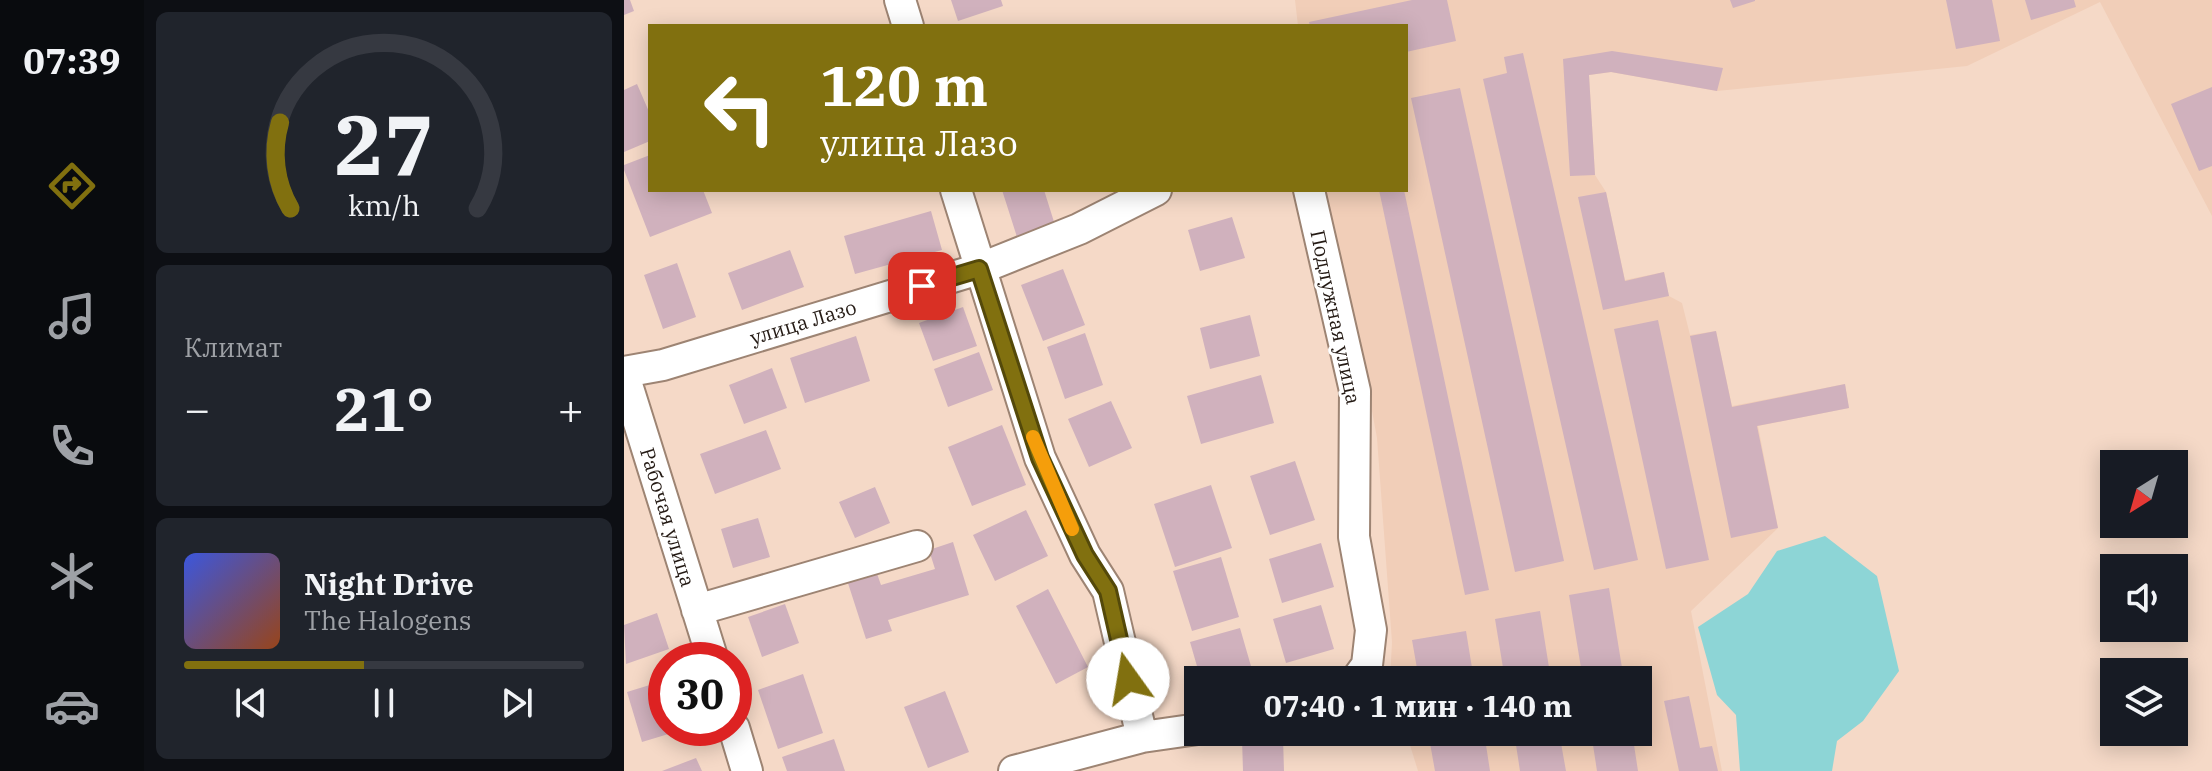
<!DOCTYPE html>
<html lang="ru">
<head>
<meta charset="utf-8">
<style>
  body { margin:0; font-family:"IBM Plex Serif",serif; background:#20242c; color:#f1f3f6; height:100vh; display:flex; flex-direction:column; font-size:30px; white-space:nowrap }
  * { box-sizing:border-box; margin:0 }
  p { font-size:26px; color:#9ea1a6 }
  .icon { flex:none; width:44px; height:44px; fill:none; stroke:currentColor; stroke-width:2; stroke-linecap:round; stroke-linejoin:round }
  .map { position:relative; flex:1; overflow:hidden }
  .sheet { display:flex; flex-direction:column; gap:12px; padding:12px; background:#0d0f14; width:480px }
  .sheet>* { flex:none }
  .hud { position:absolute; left:24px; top:24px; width:760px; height:168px; border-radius:0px; box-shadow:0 4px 20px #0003; background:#81700f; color:#fff; overflow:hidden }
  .needle { width:52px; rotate:217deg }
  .tools { position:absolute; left:1476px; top:450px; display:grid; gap:16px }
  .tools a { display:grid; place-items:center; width:88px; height:88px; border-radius:0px; background:#171b24; box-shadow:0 4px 20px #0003; font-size:40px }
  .speed { position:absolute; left:24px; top:642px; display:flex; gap:16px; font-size:40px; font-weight:700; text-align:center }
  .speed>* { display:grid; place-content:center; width:104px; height:104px; border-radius:50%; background:#171b24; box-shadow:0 4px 20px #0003; line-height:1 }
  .speed .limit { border:12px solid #d22; background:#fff; color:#111 }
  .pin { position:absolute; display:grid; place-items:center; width:68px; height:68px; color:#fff; margin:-34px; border-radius:16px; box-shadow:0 4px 12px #0006 }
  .me { position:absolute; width:88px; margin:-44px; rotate:347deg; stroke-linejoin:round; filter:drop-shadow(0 0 6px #0008) }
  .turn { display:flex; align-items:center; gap:28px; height:168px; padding:0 40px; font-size:36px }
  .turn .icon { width:104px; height:104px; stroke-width:2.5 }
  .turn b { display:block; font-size:56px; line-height:68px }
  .big { font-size:60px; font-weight:700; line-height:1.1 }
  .sheet .tile { flex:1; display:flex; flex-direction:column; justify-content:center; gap:12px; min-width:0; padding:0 28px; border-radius:12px; background:#20242c }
  .sheet .dial { align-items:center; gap:0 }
  .dial svg { height:208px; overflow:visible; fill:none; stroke:#363941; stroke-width:7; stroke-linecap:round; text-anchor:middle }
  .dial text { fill:#f1f3f6; stroke:none }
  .song { display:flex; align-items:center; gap:24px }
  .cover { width:96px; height:96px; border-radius:12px; background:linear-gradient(135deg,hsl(230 70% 55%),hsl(20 70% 35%)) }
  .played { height:8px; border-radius:4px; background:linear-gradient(90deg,#81700f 45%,#363941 45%) }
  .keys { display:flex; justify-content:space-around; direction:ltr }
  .heat { display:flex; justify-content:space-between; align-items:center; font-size:44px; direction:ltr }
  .trip { position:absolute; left:560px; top:666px; width:468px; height:80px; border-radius:0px; background:#171b24; box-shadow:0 4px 20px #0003; font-weight:700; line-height:80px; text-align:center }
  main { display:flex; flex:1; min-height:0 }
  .menu { display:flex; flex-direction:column; width:144px; justify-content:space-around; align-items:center; background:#090b0e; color:#9ea1a6 }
  .menu .icon { width:56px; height:56px }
  .menu .selected { color:#81700f }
  .menu b { font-size:36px; color:#f1f3f6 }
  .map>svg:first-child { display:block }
  .built { fill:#f1ceb8 }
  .water { fill:#8dd5d6 }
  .building { fill:#d0b1bd }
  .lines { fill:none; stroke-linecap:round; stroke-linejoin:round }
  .minor-casing { stroke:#9d8473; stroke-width:34 }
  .minor { stroke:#fff; stroke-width:30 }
  .route-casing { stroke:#54490a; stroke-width:20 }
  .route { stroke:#81700f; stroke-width:14 }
  .slow { stroke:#f59e0b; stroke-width:14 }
  .labels { text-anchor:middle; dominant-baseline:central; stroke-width:6; stroke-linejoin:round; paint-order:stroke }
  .street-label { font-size:20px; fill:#241a14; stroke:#fff }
</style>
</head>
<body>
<main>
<nav class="menu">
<b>07:39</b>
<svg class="icon selected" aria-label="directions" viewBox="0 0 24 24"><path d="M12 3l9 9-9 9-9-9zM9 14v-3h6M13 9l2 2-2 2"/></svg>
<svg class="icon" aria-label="music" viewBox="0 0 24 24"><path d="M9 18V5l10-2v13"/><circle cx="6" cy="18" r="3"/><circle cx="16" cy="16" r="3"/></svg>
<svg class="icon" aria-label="phone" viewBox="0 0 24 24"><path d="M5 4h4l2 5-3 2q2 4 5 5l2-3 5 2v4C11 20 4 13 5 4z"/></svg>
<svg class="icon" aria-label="climate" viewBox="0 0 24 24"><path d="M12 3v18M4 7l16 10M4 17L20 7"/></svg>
<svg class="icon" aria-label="car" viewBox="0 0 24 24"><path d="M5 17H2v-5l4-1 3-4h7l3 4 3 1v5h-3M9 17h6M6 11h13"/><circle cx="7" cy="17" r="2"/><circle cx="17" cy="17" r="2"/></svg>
</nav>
<section class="sheet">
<div class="tile dial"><svg viewBox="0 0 100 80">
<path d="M14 69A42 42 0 1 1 86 69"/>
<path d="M14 69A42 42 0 0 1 10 36" stroke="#81700f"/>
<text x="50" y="56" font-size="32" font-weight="700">27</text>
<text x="50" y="72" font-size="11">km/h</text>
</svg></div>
<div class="tile"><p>Климат</p>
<div class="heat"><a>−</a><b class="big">21°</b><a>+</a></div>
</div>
<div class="tile">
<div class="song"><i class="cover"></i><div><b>Night Drive</b><p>The Halogens</p></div></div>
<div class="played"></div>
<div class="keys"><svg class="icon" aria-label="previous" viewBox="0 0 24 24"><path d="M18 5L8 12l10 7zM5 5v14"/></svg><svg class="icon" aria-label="pause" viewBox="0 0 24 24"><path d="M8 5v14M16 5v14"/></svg><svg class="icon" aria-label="next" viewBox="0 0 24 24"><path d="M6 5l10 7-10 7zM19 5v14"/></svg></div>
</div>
</section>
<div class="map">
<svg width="1588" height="771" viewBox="0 0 1588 771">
  <rect width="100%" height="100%" fill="#f5d9c7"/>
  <path class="built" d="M671 0H1588V216L1476 2 1343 66 1093 91 987 72 965 75 971 175 982 192 1001 280 1040 272 1045 296 1058 303 1066 335 1092 331 1108 406 1221 384 1225 408 1134 426 1154 528 1067 611 1098 771H794L782 732H1014V680H766L768 642 753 438 734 335 700 190H782V26H674Z"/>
  <path class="water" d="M1201 536 1253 576 1275 671 1239 721 1213 741 1208 771H1116L1112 715 1093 695 1074 627 1124 594 1153 551Z"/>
  <path class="building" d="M0 0H6L10 11 0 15Z
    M327 0H377L379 6 334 21Z
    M788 0H823L832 41 782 52V26H686L685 22Z
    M1106 0H1131V1L1109 8Z
    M1322 0H1368L1376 41 1332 49Z
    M1401 0H1450L1452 7 1407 20Z
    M988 51 1099 68 1093 91 987 72 965 75 971 175 946 176 939 59Z
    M899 53 1014 560 970 570 859 79 883 73 880 57Z
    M13 84 26 114V141L0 152V90Z
    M1588 87V166L1575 171 1547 104Z
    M836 88 940 561 891 572 787 98Z
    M26 155V190H79L88 213 26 237 0 170V165Z
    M378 190H420L431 225 393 237Z
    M755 190H780L865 590 841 595Z
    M982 192 1001 281 1040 272 1045 296 979 310 954 197Z
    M307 211 318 250 231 274 220 236Z
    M608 217 621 258 576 271 564 230Z
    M166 250 180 287 118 310 104 273Z
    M53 263 72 317 39 329 20 275Z
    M439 269 461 325 419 341 397 285Z
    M339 307 353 346 309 361 295 323Z
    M626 315 636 356 586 369 576 328Z
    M1034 320 1085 560 1042 569 990 329Z
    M1092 331 1108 407 1221 384 1225 408 1133 426 1154 528 1107 538 1066 336Z
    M461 333 479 385 441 399 423 347Z
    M232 336 246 381 181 403 166 358Z
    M355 352 369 390 324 407 310 369Z
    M148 368 163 408 120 424 105 385Z
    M637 375 650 423 577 444 563 396Z
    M487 401 508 448 465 467 444 419Z
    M378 425 402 485 348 506 324 447Z
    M142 430 157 469 91 494 76 454Z
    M671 461 691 520 646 535 626 476Z
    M587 485 608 548 551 567 530 504Z
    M251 487 266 523 231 538 215 502Z
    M402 510 424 556 371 581 349 535Z
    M134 518 146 557 109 568 97 529Z
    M329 542 345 595 264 620 268 631 242 639 222 577 251 568 257 585 311 569 305 550Z
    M697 543 710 587 658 603 645 559Z
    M597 557 615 617 568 631 549 571Z
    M985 588 1000 680H959L945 595Z
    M424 589 464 667 432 684 392 606Z
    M161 604 175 643 138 657 124 617Z
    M697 605 710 649 662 663 649 619Z
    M916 611 927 680H881L871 619Z
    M33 613 45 649 2 664 0 625Z
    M616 628 631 680H577L566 642Z
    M842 631 850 680H795L788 640Z
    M179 674 199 733 154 749 134 690Z
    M42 680V728L61 729 18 742 3 692Z
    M321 691 345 752 304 768 280 707Z
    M1065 696 1076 748 1088 746 1094 771H1055L1040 701Z
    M804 732H860L866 771H811Z
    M890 732H935L942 771H896Z
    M967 732H1008L1014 771H973Z
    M659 737 660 771H619L618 738Z
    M210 739 221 771H163L158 757Z
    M72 758 78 771H38Z"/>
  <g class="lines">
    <g class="minor-casing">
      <path id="minor" d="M276 0 284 26
        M332 190 416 458 461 555 484 591 518 737
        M685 190 731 391 730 537 747 630 743 665 732 680
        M0 372 39 365 355 269 455 229 532 190
        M0 375 89 660
        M73 610 293 546
        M110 728 123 771
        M390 771 518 737 574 729"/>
    </g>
    <use href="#minor" class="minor"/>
  </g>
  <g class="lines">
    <g class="route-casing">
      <path id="route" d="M298 286 355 269 416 458 461 555 484 591 504 679"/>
    </g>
    <use href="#route" class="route"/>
    <path class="slow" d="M409 437 448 529"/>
  </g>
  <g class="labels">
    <g class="street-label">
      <text transform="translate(712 317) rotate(78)">Подлужная улица</text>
      <text transform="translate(179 322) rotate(-17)">улица Лазо</text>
      <text transform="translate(44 517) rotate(73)">Рабочая улица</text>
    </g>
  </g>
</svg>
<div class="tools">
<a><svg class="needle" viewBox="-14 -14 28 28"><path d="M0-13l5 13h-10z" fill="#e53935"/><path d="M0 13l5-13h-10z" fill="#9ea1a6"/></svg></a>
<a><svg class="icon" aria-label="sound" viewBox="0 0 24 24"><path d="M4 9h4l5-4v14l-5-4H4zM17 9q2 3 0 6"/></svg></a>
<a><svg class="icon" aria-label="layers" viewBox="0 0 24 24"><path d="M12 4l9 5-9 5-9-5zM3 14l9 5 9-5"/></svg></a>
</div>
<div class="speed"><div class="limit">30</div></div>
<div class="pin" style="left:298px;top:286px;background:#d93025"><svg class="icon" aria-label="arrive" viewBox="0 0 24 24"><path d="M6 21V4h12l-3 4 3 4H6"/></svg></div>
<svg class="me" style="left:504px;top:679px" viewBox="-20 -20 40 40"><circle r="19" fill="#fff"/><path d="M0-13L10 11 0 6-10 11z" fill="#81700f"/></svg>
<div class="trip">07:40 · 1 мин · 140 m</div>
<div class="hud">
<div class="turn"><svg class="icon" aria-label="left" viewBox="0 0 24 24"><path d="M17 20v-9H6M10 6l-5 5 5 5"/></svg><div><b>120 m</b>улица Лазо</div></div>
</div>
</div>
</main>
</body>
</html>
